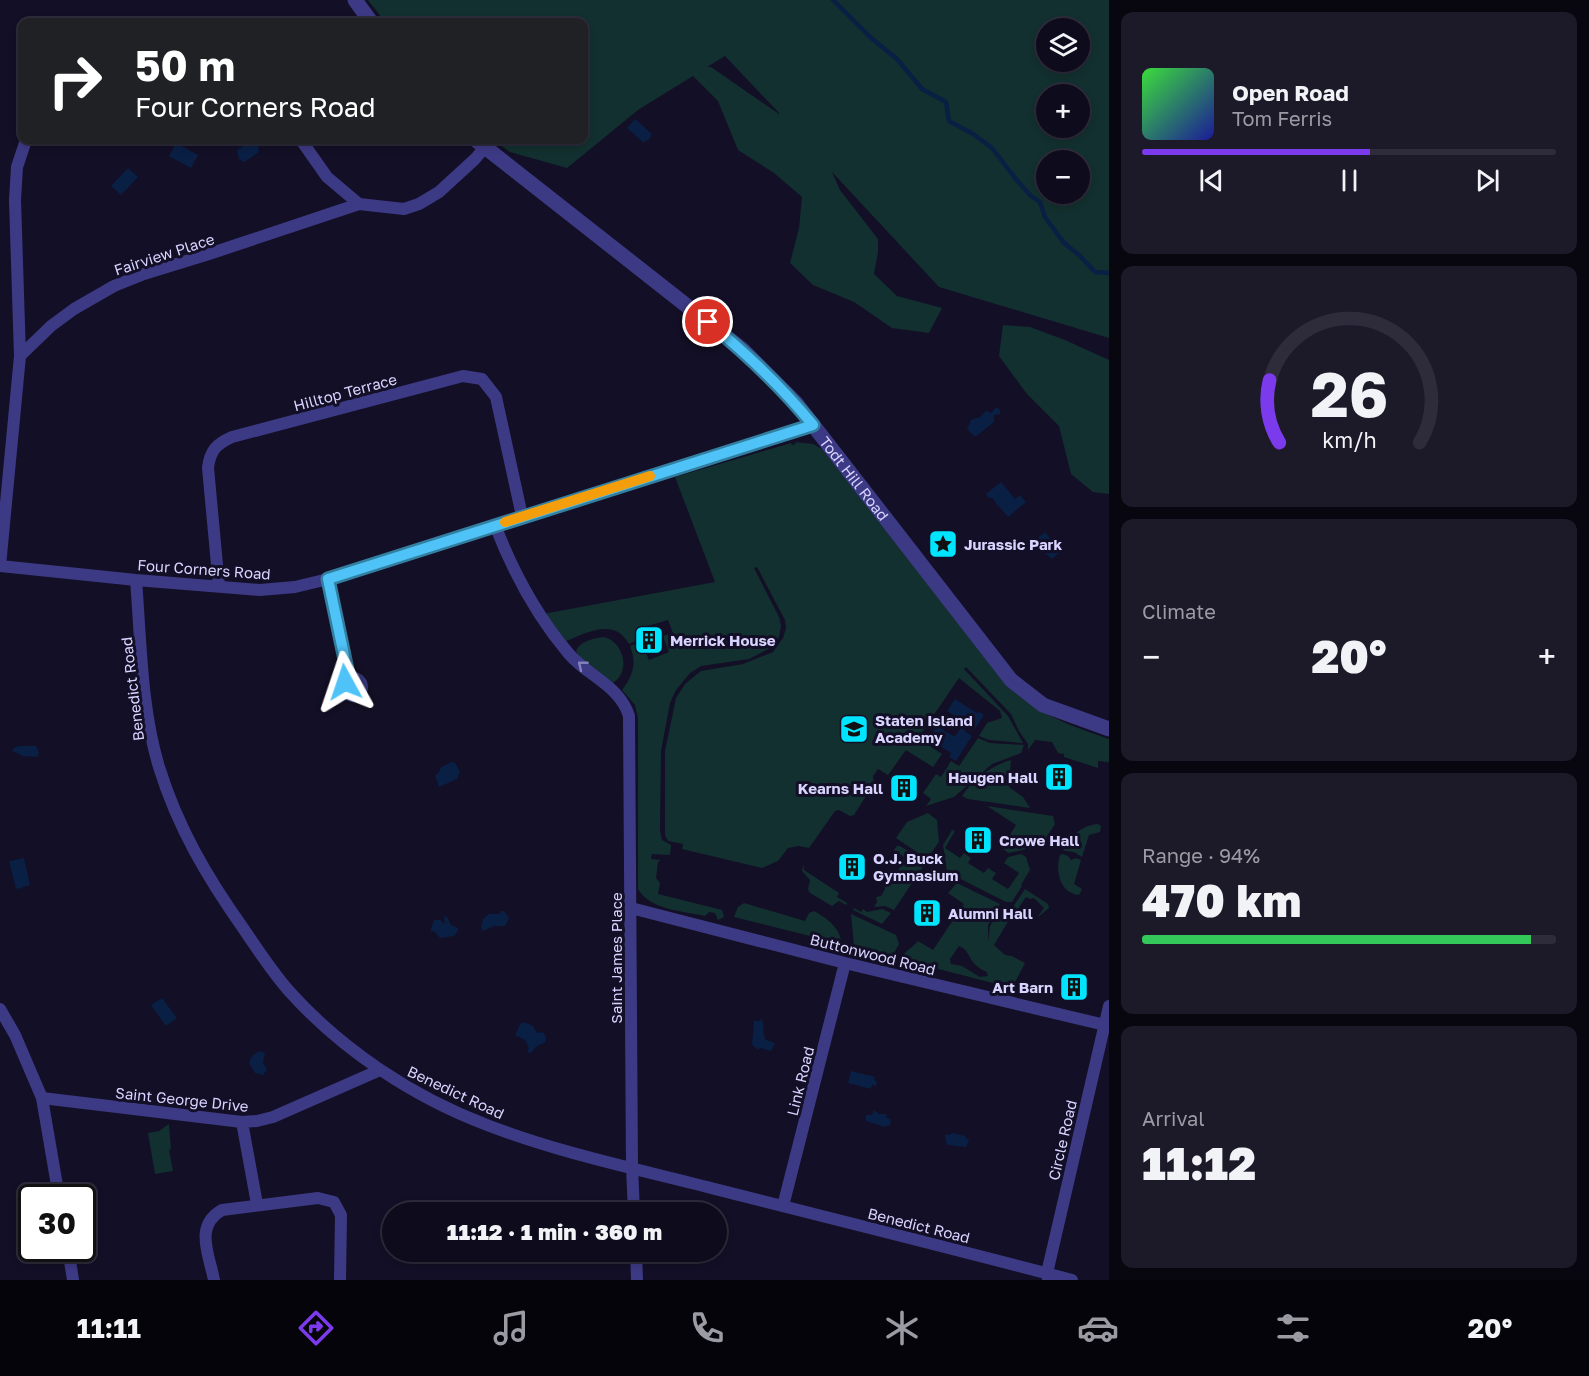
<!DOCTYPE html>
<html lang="en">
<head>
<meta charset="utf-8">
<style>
  body { margin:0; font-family:"Golos Text",sans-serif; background:#1c1929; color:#f1f3f6; height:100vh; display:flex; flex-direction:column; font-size:22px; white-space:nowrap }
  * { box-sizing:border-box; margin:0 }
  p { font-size:20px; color:#9b9ba3 }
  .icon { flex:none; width:33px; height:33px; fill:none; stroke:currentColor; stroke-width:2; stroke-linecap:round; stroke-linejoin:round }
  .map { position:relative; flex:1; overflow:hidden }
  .details { display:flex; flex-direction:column; gap:12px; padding:12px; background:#08060f; width:480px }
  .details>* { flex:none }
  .banner { position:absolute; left:18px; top:18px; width:570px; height:126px; border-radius:12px; box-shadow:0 3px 9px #0003,0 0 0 2px #2e2b3b; background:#202124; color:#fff; overflow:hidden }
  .buttons { position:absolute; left:1036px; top:18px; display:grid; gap:12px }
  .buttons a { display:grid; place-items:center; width:54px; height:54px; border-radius:50%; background:#0e0b1c; box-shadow:0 3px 9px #0003,0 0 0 2px #2e2b3b; font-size:30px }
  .speed { position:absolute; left:18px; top:1184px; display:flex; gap:12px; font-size:30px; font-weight:700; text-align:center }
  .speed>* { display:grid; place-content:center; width:78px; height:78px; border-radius:50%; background:#0e0b1c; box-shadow:0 3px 9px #0003,0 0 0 2px #2e2b3b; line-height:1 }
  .speed .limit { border:3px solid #111; border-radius:9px; background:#fff; color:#111 }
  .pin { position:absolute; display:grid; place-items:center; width:51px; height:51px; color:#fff; margin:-26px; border:3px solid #fff; border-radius:50%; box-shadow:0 2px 6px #0007 }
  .me { position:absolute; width:66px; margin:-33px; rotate:355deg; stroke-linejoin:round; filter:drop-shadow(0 0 4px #0008) }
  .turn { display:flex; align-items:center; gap:21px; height:126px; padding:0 18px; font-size:27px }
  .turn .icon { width:78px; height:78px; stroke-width:2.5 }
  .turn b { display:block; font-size:42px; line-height:51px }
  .big { font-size:45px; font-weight:800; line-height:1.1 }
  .details .widget { flex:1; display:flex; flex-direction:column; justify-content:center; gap:9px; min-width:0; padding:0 21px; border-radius:12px; background:#1c1929 }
  .details .dial { align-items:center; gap:0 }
  .dial svg { height:156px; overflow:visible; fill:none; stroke:#2e2b3b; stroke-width:7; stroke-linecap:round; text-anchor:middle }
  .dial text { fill:#f1f3f6; stroke:none }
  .song { display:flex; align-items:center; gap:18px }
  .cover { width:72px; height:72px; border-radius:9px; background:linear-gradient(135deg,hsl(120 70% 55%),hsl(240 70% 35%)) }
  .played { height:6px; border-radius:3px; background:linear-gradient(90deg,#7c3aed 55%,#2e2b3b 55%) }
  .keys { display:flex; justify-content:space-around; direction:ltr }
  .heat { display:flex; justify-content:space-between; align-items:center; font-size:33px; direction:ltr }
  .charge { height:9px; border-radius:4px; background:linear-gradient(90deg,#34c759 94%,#2e2b3b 0) }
  .trip { position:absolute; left:382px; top:1202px; width:345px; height:60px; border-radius:30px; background:#0e0b1c; box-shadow:0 3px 9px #0003,0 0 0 2px #2e2b3b; font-weight:800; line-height:60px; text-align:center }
  .menu { display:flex; height:96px; justify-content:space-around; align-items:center; background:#06040b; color:#9b9ba3 }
  .menu .icon { width:42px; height:42px }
  .menu .selected { color:#7c3aed }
  .menu b { font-size:27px; color:#f1f3f6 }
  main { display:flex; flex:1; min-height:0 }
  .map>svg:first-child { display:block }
  .green { fill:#12302f; fill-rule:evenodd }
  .water { fill:#0a1f44 }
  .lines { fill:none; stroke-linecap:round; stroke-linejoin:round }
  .stream { stroke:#0a1f44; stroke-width:4.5 }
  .minor { stroke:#3d3a85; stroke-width:12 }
  .tertiary { stroke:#3d3a85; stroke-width:15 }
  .oneway { stroke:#837fbc }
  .route-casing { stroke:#337fa1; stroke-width:15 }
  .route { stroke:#4fc3f7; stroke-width:10 }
  .slow { stroke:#f59e0b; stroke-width:10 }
  .labels { text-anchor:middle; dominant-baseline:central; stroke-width:6; stroke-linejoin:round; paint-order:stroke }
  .street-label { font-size:15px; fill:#d9d4ff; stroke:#130f26 }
  .poi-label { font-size:15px; font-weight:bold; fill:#d9d4ff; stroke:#130f26; text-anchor:start }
</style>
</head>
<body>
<main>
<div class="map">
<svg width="1109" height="1280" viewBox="0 0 1109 1280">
  <rect width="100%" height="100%" fill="#130f26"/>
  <path class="green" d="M368 0H1109V338L939 287 832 172 840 190 878 239V252L874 274 897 296 942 308 929 333 892 328 854 302 813 285 790 263 799 228 802 197 774 173 738 150 718 101 693 76 638 110 567 168 510 152 493 140H584V22H385ZM1047 28H1080V62H1047ZM725 56 779 113V114L711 67H707ZM1047 94H1080V128H1047ZM1047 160H1080V194H1047Z
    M1003 325 1030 327 1065 340 1109 360V494L1093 492 1071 474 1059 426 1027 394 999 356Z
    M795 442 813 444 822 449 999 676C1034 713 1062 723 1109 739V762L1098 761V768L1064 757V754L1058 753 1052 742 1035 740 1028 750V744L1019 731 1011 714 966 667 964 669 1008 716 1023 743 989 740 979 736 987 723 1002 718 1000 711 959 678 918 738 942 754 933 767 906 750 888 775 878 769 873 776 874 783 854 815 850 816 839 810 835 811 809 848 799 846 788 848 778 861 762 868 682 849 683 844 668 841 665 835V751L676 698 685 684 701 671 743 664 773 652 783 638 786 628 785 620 757 567 754 568 779 617 781 626 779 637 770 648 749 659 701 666 690 673 676 690 670 703 661 751 660 830 662 840 671 845 670 855 652 854 651 859 661 860 658 862 656 878 660 883 658 894 722 910 724 917 718 920 715 913 709 912 705 916C683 911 650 910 638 889V719L635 705 622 690C633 676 637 663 630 646L641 642 649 660 669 652 663 636 673 633 668 620 637 629 640 639 629 644C614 617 586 633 564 642L543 614 715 582 675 477 791 443 792 445 796 444Z
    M604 637C624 642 631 672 613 683L579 657 576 651C580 641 594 638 604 637Z
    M978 738 990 743 1024 745 1021 753 992 764 954 797 926 806 931 799 923 793 936 774 941 777 951 761 959 766Z
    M1011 760 1009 787 1023 797 1030 808 968 799 962 796C972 780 992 765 1011 760Z
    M987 806 1053 816 1055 824 1041 846 1008 853 1002 848 1016 825Z
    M928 813 937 820 939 842 927 859 896 838 907 822Z
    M1098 824 1101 826 1100 832 1089 835 1082 857 1074 852 1065 851 1063 849C1071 836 1082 825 1098 824Z
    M952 830 955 831 945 848 960 858 964 853 971 858 968 863 984 873 988 868 996 873 992 879 1008 889 1019 873 1004 863 1008 857 1021 854 1026 857 1030 870 1021 885 1022 886 1012 902H1006L947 872 943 845Z
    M897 846H900L923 860 924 865 894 910 885 906 874 907 877 902 876 897 881 896 885 889 884 884 890 883 894 876 893 871 898 870 903 863 904 857 894 850Z
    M1063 854 1068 856 1071 860 1076 858 1081 860 1074 884 1082 889 1079 895C1060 893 1055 871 1060 855Z
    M804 864V870L839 893 837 897 847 903 846 905 839 901 832 906 810 893 808 889 810 880 802 871Z
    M957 883 1000 904 988 925V942L990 926 998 913 1009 920 994 945 1005 955 1012 956 1025 963 1012 988 900 959C905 951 913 947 918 941L933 950 964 904 948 893ZM959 946C972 951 967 964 987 972L988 976 980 977 962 966 951 964 950 959Z
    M1025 889 1048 904 1049 908 1037 918 1044 908 1034 898 1030 899 1026 897 1015 913 1011 910Z
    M744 903 805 921 809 913 814 911C828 919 840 928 842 944L734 917 738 907Z
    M854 908 861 912 863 909 867 912 882 909 891 913 882 924 853 910Z
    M851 914 896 935 899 944 892 957 854 947Z
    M169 1124 171 1149 169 1150 173 1171 155 1174 148 1133 159 1131Z"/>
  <path class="water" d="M635 119 652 134 648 141 646 140 644 143 627 128Z
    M252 141 258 143 259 152 244 162 239 159 237 150Z
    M176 143 198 155 191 168 169 156Z
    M128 168 138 177 121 195 111 186Z
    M996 407 1000 410V414L994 415V422L975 437 967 429 971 420 980 417 986 411 991 413Z
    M1001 482 1015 499 1020 495 1026 502 1008 517 995 502 993 498H989L986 494Z
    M1045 532 1060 552 1052 559 1040 549 1034 551 1029 545Z
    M955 699 977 713 980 712 984 715 975 729 947 711Z
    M937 726 953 736 956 735 961 728 972 736 956 761 949 757 951 753 929 739Z
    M20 746H36L39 753 37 757 23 756 12 751 15 747Z
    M451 762 455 763 460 771 457 779 439 787 435 776 440 771V768Z
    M24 858 30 885 23 887 21 889 20 888 16 889 9 861Z
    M501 911H504L509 918 505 926H494L483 931 481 928 483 919 489 914H500Z
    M444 916 447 917 451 925 458 928V931L454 936 440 938 434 931H430L434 920H440L445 924Z
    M162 998 177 1018 166 1026 151 1005Z
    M761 1018C766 1024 761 1033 766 1040L775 1043 772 1049 770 1051 761 1048 758 1050 752 1045 754 1021H760Z
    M524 1022 533 1026 537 1033 543 1032 546 1037 545 1042 537 1046 531 1053 527 1052 529 1048 525 1040 515 1035 520 1024Z
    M259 1051 265 1053 263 1062 267 1070 263 1075 255 1073 249 1063 251 1057Z
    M851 1071 875 1077 874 1080 877 1082 876 1086 872 1085 871 1089 848 1083Z
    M874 1110 879 1114H886L887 1118 891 1120 890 1125 885 1127 866 1121V1115H872Z
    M953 1133 965 1136 966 1138 969 1140 966 1147 948 1145 946 1142 945 1134 949 1135Z"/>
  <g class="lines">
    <path class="stream" d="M833 0 870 37 897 59 922 89 946 102 949 121 973 134 992 148 1015 178 1031 196 1040 202 1045 217 1064 243 1079 255 1095 272 1109 273"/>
    <path class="minor" d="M301 140 327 177 359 204
      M20 356 15 200 17 167 26 140
      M495 525C513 572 536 615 569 654 588 676 620 686 629 716L632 1167 634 1212
      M0 566 136 580 260 590 295 587 328 579 813 425
      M0 566 20 356 51 326 74 309 114 286 144 274 209 254 359 204 404 209 419 204 439 192 475 159 485 147
      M328 579 349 679
      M136 580C141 642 141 708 159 767 178 828 207 877 243 928 258 950 272 972 289 991 342 1050 413 1097 487 1125 562 1154 642 1170 719 1190 837 1220 955 1249 1072 1280
      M219 586 208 468C210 451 216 444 232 437L463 376 482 379 496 397 522 516
      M344 687a9 9 0 1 1 18 0a9 9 0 1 1-18 0Z
      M631 908 845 963 1109 1026
      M0 1009 15 1035 42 1098 59 1197
      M42 1098 242 1122 257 1121 273 1117 380 1070
      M242 1122 257 1204
      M783 1206 845 963
      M68 1248 73 1280
      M636 1251 637 1280
      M1048 1279 1047 1273 1109 1006
      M214 1280C209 1254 194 1226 222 1210L318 1198 334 1202 341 1215 340 1280"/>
    <g class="tertiary">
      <path d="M355 0 371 22"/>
      <path id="s1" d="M476 140 743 350 796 403 813 425 1011 680 1043 705 1109 729"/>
    </g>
  </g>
  <defs><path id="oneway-chevron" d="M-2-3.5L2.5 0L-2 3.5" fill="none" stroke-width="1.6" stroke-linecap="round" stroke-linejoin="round" transform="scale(1.5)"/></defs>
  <use class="oneway" href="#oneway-chevron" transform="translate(582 665) rotate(-141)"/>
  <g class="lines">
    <g class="route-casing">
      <path id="route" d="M345 682 349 679 328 579 813 425C782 387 746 353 708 322"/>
    </g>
    <use href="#route" class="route"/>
    <path class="slow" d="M505 522 650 476"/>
  </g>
  <defs>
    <g id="sight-square" transform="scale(1.5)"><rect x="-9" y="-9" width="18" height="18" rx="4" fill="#00e5ff" stroke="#130f26"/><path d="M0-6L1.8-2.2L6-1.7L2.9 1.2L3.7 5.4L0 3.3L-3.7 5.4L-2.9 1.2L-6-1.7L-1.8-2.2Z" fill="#111"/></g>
    <g id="building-square" transform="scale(1.5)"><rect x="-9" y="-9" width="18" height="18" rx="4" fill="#00e5ff" stroke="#130f26"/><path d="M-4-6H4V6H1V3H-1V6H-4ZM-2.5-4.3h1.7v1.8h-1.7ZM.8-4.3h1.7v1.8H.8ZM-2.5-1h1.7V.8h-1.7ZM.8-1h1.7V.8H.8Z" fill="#111"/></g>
    <g id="school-square" transform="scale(1.5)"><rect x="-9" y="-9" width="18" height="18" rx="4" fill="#00e5ff" stroke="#130f26"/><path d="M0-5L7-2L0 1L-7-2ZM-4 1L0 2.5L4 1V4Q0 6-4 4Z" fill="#111"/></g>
  </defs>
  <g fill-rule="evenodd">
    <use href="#sight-square" x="943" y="544"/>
    <use href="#building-square" x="649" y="640"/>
    <use href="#school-square" x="854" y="729"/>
    <use href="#building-square" x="1059" y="777"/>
    <use href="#building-square" x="904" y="788"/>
    <use href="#building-square" x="978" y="840"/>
    <use href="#building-square" x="852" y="867"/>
    <use href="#building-square" x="927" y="913"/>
    <use href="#building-square" x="1074" y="987"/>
  </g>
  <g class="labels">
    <g class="street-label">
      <text transform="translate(164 254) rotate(-18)">Fairview Place</text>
      <text transform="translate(345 392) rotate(-15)">Hilltop Terrace</text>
      <text stroke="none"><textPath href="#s1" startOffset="510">Todt Hill Road</textPath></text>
      <text transform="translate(204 569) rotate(4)">Four Corners Road</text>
      <text transform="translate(132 689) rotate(-97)">Benedict Road</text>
      <text transform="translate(873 954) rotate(14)">Buttonwood Road</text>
      <text transform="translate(616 958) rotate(-90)">Saint James Place</text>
      <text transform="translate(800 1081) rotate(-76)">Link Road</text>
      <text transform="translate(456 1092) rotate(25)">Benedict Road</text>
      <text transform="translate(182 1099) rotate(6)">Saint George Drive</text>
      <text transform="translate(1062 1140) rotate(-77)">Circle Road</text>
      <text transform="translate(919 1225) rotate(14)">Benedict Road</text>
    </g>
    <g class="poi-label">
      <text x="964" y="544">Jurassic Park</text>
      <text x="670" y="640">Merrick House</text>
      <text x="875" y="720">Staten Island<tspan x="875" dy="17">Academy</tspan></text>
      <text x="1038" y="777" text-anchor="end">Haugen Hall</text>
      <text x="883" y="788" text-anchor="end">Kearns Hall</text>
      <text x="999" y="840">Crowe Hall</text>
      <text x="873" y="858">O.J. Buck<tspan x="873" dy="17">Gymnasium</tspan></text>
      <text x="948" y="913">Alumni Hall</text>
      <text x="1053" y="987" text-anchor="end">Art Barn</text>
    </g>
  </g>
</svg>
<div class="buttons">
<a><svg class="icon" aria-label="layers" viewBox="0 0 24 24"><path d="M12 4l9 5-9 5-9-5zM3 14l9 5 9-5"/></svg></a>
<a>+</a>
<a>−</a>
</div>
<div class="speed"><div class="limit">30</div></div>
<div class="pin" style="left:708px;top:322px;background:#d93025"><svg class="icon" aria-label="arrive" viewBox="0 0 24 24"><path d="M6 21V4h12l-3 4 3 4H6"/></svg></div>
<svg class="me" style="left:345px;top:682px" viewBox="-20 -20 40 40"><path d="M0-17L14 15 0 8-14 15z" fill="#4fc3f7" stroke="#fff" stroke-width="4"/></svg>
<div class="trip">11:12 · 1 min · 360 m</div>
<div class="banner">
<div class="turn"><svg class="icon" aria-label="right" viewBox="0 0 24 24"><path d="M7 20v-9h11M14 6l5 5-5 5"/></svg><div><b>50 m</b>Four Corners Road</div></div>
</div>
</div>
<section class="details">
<div class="widget">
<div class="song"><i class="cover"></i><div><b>Open Road</b><p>Tom Ferris</p></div></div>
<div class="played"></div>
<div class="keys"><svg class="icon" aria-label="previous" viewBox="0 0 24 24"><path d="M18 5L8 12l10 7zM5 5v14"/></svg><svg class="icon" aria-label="pause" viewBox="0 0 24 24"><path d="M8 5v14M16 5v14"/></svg><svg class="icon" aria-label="next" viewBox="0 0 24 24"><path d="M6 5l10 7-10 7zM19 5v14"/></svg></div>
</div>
<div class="widget dial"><svg viewBox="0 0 100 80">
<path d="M14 69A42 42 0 1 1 86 69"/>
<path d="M14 69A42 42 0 0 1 9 37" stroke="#7c3aed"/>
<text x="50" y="56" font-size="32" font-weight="700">26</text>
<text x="50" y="72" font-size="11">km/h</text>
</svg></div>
<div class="widget"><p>Climate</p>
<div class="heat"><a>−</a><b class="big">20°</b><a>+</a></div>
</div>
<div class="widget"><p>Range · 94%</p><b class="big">470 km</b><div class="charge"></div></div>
<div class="widget"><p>Arrival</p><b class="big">11:12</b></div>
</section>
</main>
<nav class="menu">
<b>11:11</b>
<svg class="icon selected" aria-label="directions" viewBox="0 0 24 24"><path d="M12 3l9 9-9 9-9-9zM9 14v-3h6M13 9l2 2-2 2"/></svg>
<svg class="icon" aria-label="music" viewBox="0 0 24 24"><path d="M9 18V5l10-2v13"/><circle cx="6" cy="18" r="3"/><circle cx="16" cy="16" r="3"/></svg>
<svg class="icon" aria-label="phone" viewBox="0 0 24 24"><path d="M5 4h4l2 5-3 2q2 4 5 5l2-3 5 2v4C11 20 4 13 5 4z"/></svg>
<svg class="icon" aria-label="climate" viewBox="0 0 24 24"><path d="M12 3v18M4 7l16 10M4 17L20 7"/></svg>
<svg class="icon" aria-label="car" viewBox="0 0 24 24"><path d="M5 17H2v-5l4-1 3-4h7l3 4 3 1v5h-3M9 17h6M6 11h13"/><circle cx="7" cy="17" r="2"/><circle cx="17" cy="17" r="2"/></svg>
<svg class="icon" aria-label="filters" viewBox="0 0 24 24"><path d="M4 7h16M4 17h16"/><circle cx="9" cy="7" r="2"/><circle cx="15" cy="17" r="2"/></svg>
<b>20°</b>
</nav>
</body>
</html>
